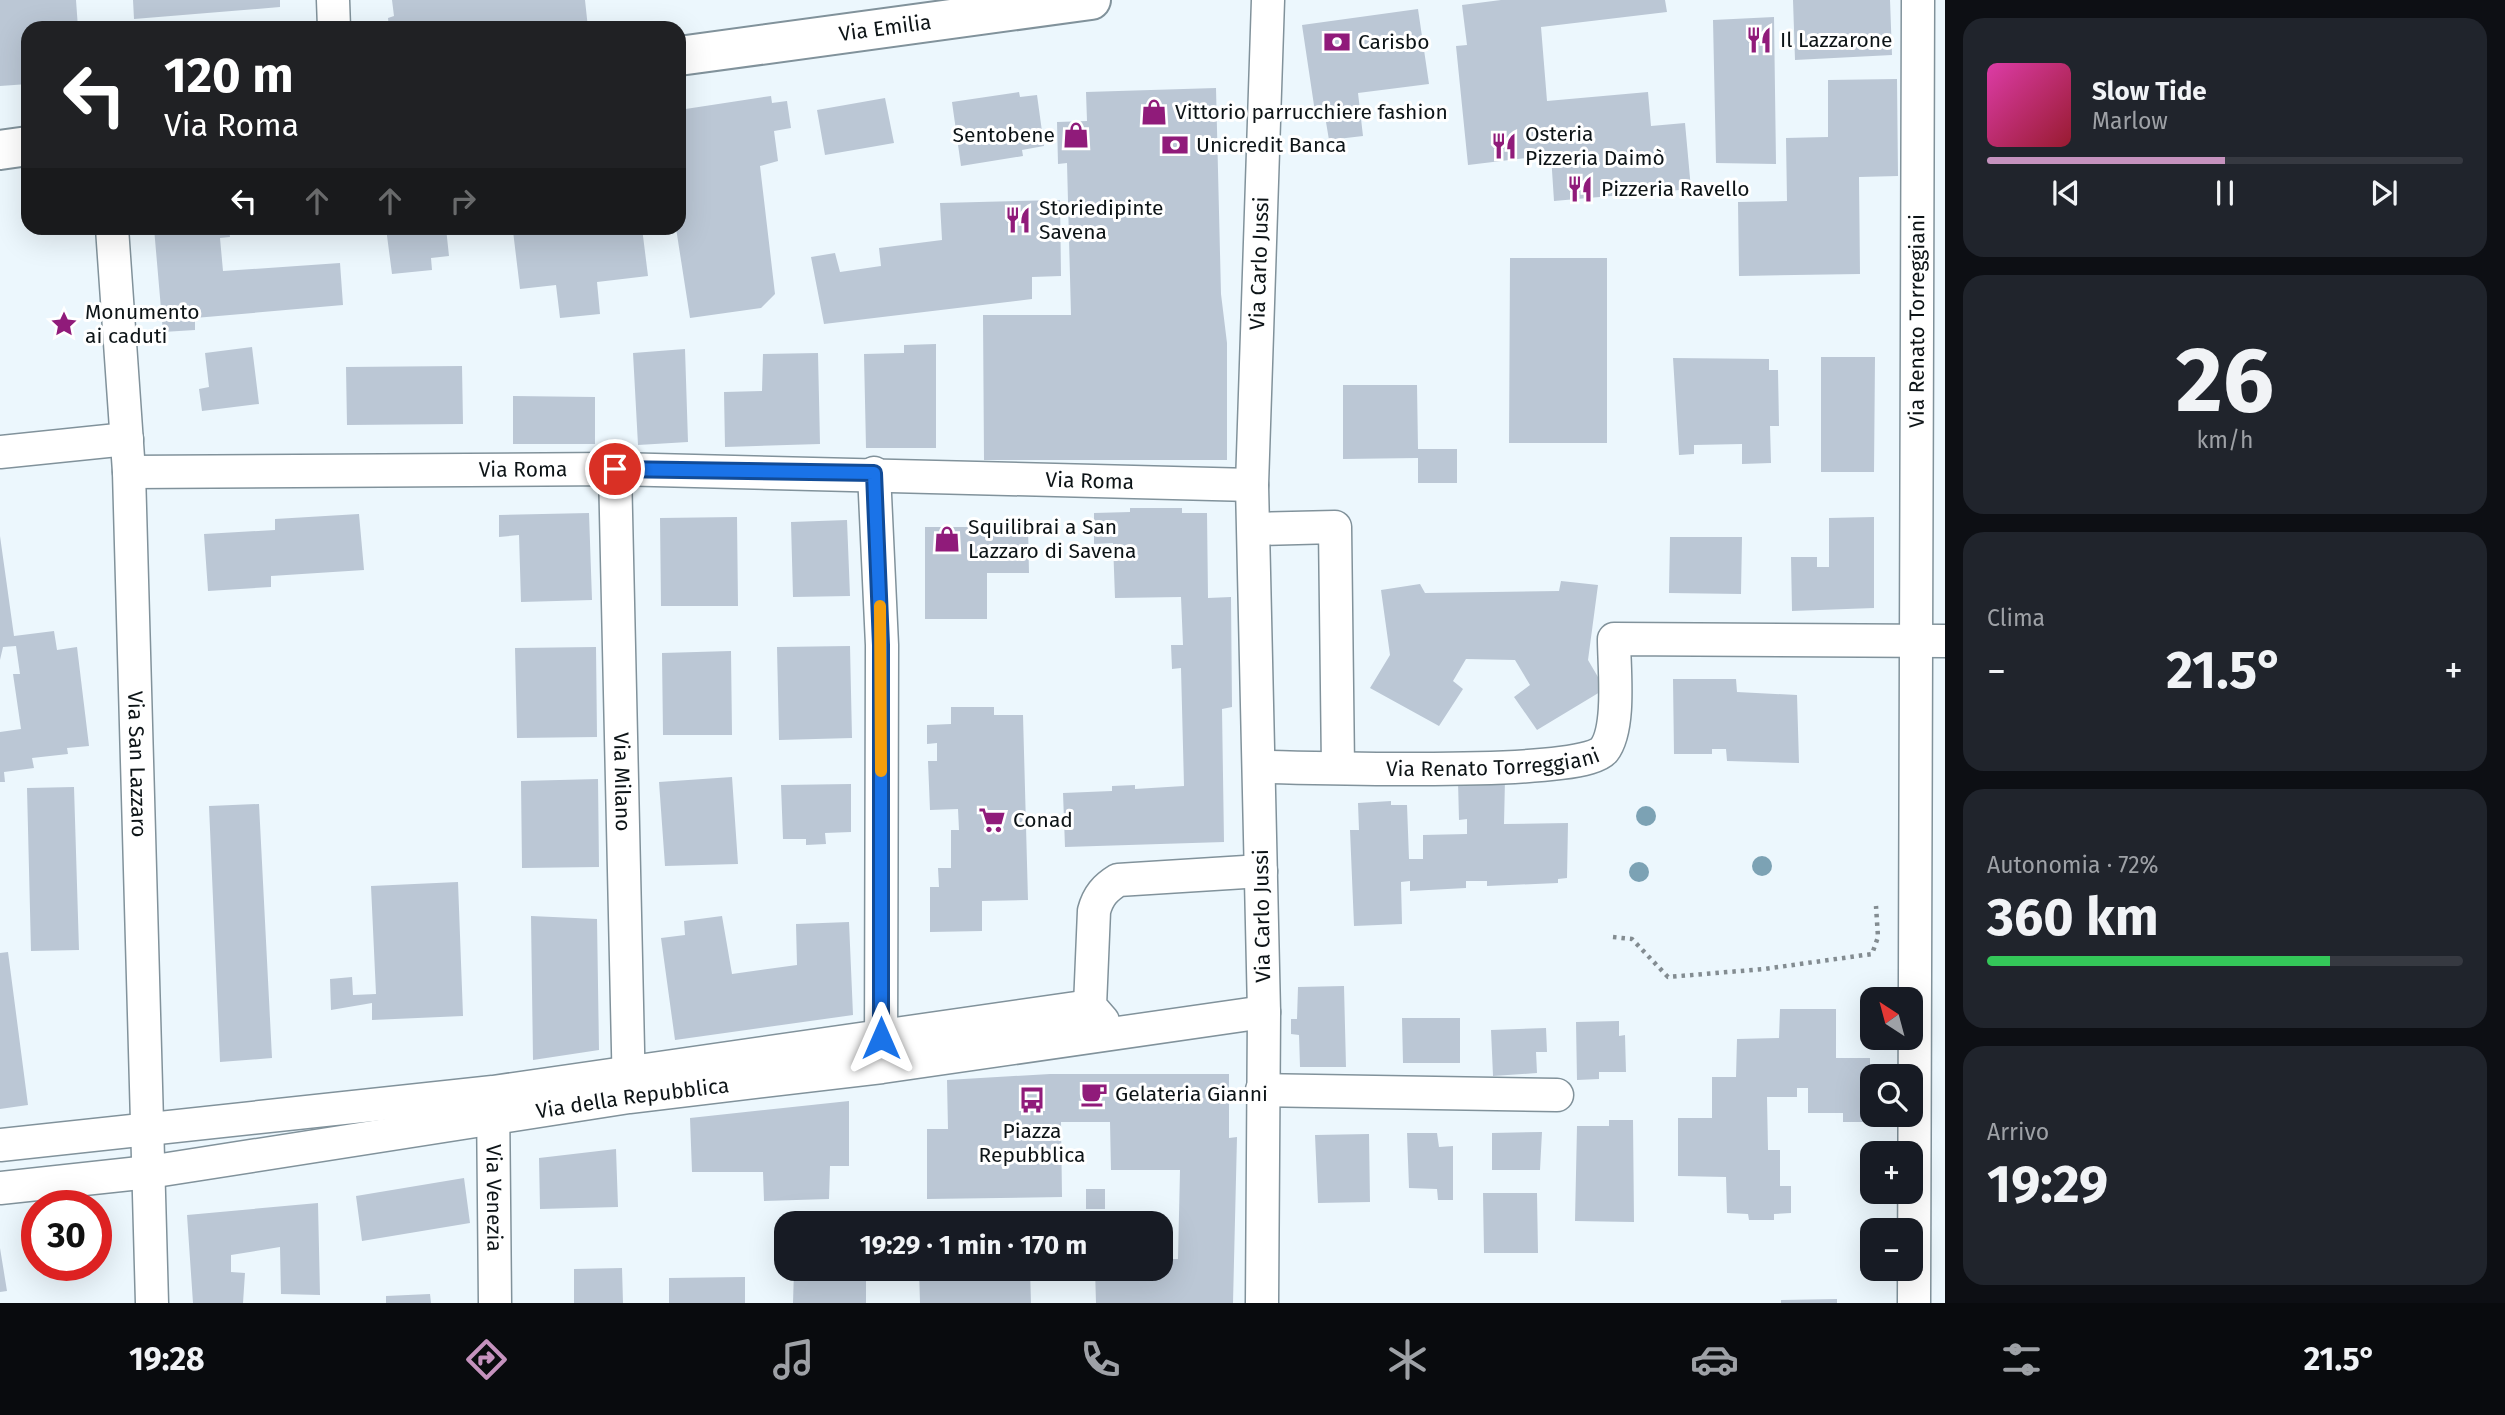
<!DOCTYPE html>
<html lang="it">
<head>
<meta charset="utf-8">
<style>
  body { margin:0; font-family:"Fira Sans",sans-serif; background:#20242c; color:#f1f3f6; height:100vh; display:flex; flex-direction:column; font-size:26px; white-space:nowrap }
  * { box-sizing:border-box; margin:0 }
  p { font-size:23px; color:#9ea1a6 }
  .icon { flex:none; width:38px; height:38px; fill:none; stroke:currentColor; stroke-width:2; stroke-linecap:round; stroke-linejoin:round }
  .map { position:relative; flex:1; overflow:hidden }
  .drawer { display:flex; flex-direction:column; gap:18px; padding:18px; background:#0d0f14; width:560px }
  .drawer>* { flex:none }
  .banner { position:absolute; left:21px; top:21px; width:665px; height:214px; border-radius:21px; box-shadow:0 7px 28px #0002; background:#202124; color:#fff; overflow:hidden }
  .needle { width:46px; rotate:324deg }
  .controls { position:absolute; left:1860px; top:987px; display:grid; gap:14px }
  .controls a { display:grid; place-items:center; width:63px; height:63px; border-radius:14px; background:#171b24; box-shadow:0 7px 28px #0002; font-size:35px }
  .speed { position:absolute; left:21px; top:1190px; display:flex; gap:14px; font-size:35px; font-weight:700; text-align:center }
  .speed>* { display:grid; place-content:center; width:91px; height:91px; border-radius:50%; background:#171b24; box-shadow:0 7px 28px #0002; line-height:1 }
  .speed .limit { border:10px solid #d22; background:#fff; color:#111 }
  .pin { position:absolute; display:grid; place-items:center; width:60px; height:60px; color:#fff; margin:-30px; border:4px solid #fff; border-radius:50%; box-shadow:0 2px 7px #0007 }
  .me { position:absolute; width:77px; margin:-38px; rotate:0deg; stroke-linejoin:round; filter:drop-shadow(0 0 5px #0008) }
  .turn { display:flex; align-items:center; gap:24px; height:147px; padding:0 28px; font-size:32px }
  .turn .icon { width:91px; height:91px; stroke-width:2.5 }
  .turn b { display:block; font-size:49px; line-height:60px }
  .lanes { display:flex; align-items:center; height:66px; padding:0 28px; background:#0003; justify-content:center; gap:35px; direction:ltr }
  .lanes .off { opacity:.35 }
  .big { font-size:52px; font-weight:700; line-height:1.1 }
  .drawer .widget { flex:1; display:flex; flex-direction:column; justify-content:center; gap:10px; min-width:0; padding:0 24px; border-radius:21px; background:#20242c }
  .drawer .dial { align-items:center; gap:0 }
  .dial b { font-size:91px; line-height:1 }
  .song { display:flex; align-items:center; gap:21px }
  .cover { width:84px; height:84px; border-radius:10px; background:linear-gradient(135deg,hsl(320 70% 55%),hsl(350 70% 35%)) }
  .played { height:7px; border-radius:4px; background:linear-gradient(90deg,#c592be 50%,#363941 50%) }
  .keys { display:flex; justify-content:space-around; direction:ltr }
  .heat { display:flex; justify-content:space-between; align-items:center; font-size:38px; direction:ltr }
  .charge { height:10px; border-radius:5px; background:linear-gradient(90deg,#34c759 72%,#363941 0) }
  .trip { position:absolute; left:774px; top:1211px; width:399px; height:70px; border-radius:21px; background:#171b24; box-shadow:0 7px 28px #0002; font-weight:700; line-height:70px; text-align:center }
  .dock { display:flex; height:112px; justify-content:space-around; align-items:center; background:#090b0e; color:#9ea1a6 }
  .dock .icon { width:49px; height:49px }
  .dock .current { color:#c592be }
  .dock b { font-size:32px; color:#f1f3f6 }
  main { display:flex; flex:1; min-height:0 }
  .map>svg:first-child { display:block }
  .building { fill:#bbc7d5 }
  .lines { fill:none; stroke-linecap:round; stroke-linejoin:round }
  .minor-casing { stroke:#81929b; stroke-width:35 }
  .major-casing { stroke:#81929b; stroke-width:42 }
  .path { stroke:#838c91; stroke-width:4.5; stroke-dasharray:3.5 5; stroke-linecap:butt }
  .minor { stroke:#fff; stroke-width:32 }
  .major { stroke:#fff; stroke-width:38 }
  .tree { fill:#7ca2b4 }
  .route-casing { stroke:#114b97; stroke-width:18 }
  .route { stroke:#1a73e8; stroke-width:12 }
  .slow { stroke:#f59e0b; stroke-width:12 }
  .labels { text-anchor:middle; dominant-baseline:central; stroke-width:6; stroke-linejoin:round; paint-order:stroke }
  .street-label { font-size:21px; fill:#0d1417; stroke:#fff }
  .poi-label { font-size:21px; fill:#0d1417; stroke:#fff; text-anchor:start }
</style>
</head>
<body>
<main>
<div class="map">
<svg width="1945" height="1303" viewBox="0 0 1945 1303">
  <rect width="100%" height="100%" fill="#ecf7fd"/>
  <path class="building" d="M0 0H76L78 28H28V84L0 86Z
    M133 0H280V7L134 19Z
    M392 0H585L588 28H389L388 18 394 16Z
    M1501 0H1665L1667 12 1541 27 1547 101 1648 92 1651 126 1685 123 1691 189 1554 201 1551 155 1468 165 1456 46 1467 45 1462 5Z
    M1793 0H1890L1892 55 1795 60Z
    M1418 9 1429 84 1358 93 1363 136 1329 140 1324 110 1315 112 1302 25Z
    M1774 17 1776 164 1716 163 1713 20Z
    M1897 79 1898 176 1859 177 1860 274 1739 276 1738 202 1787 201 1786 138 1828 137V80Z
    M1216 88 1221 294 1227 343V460H984L983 315H1071L1067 163 1058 164 1057 122 1087 121 1086 92Z
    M1019 92 1020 97 1037 95 1044 146 1022 150 1023 156 961 166 952 102Z
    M771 96 772 103 787 101 791 128 774 131 778 161 760 166 775 294 761 308 690 318 676 228H679L681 195 679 110Z
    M885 98 894 143 825 155 817 110Z
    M1060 200 1061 276 1032 277V299L824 324 811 257 835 253 840 272 881 266 879 248 942 240 940 203Z
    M154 228H229L230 237 220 238 223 271 340 263 343 305 195 318V330L163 332Z
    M386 228H446L449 256 431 258 432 270 392 274Z
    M497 228H642L648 276 597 282 600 314 560 318 556 285 520 289 513 231 498 233Z
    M1510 258H1607V443H1509Z
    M936 344V448H866L864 354 904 353V345Z
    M252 347 259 404 202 411 199 389 209 387 205 353Z
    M685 349 688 442 638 445 633 353Z
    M818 353 820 444 725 447 724 392 762 391 763 354Z
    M1821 357H1875L1874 472H1821Z
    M1673 358 1769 359V370H1778L1779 426H1770L1771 463 1742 464V444L1694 445V454L1679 455Z
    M462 366 463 424 347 425 346 367Z
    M1343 385H1417L1418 449H1457V483H1418V458L1343 459Z
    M513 396 595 397V444H513Z
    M1130 508H1182V513H1207L1208 598 1231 597 1232 707 1222 709 1224 842 1065 847 1063 793 1112 791V786L1135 785V789L1184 786 1181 668 1172 669 1171 645H1183L1181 597 1115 598 1113 543 1094 544V513L1130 512Z
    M589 513 592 600 521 602 519 535 499 537V515Z
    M359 514 364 570 271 576V587L208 591 204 534 275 530V519Z
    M737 517 738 606H661L660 518Z
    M1874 517V608L1792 611 1791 557H1817V567H1829V518Z
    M847 520 850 596 793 597 791 522Z
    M925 527H1028L1029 573H987V619H925Z
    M0 536 14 636 54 631 57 650 77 647 89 746 67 748 68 754 32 758 34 768 4 772 5 782H0V732L21 729 13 674H20L16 646 3 647 0 660Z
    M1670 537H1742L1741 594 1669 593Z
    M1561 581 1598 585 1588 660 1605 689 1537 730 1514 697 1530 685 1515 660 1466 659 1453 681 1463 689 1439 726 1370 688 1390 655 1381 590 1420 584 1425 593 1559 591Z
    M850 646 852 738 779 740 777 647Z
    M596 647 597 737 517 738 515 648Z
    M731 651 732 735H663L662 653Z
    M1673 679H1736L1737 692 1797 695 1799 763 1727 761 1726 749H1712V754H1674Z
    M951 707H994V715H1023L1028 900 982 901V931L930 932V887H939L938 868H951V830H959L958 809 930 810 928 761H937V743L927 744V725L951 724Z
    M732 777 738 864 665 866 659 782Z
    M598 779 599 867 522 868 521 781Z
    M1505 779 1504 824 1568 823 1567 878 1558 879V883L1487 886V881H1466V888L1410 891V881L1401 882 1402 924 1354 926 1350 830H1359L1358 803 1391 801V805H1407L1409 859H1423V835L1467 834V819L1459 820 1458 781Z
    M851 784V832L825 833 826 844 806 845V839H783L781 785Z
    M74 787 79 950 31 951 27 788Z
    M259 804 272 1058 220 1062 209 806Z
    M458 882 463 1016 372 1020V1003L331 1010 330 979 352 977 353 995 376 994 371 886Z
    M531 916 597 919 599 1050 533 1060Z
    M722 916 732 974 797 965 796 924 849 922 853 1015 675 1040 661 938 685 935 684 921Z
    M8 952 28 1105 0 1109V953Z
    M1344 986 1346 1067H1300L1299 1035 1291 1034V1019H1297L1298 987Z
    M1780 1009H1836V1058H1870V1073H1875L1872 1076 1871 1122H1843V1113H1808V1088H1797V1097H1767L1768 1150H1780V1186H1791V1213L1774 1214V1220H1749L1748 1214 1727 1213 1726 1177 1678 1176V1118H1712V1077H1736L1737 1039 1779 1038Z
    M1402 1018H1460V1063H1403Z
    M1619 1021V1036L1625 1035 1626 1072H1599V1079L1577 1080 1576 1022Z
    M1546 1028 1547 1052H1536L1537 1073 1493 1076 1491 1030Z
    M1050 1074H1229V1138L1237 1137 1233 1303H1096L1095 1269H1160V1259H1178L1180 1170H1111L1110 1122H1061L1062 1197 927 1199V1129H948L947 1080Z
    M849 1101V1166H830L829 1199 764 1201 763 1172H692L690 1118Z
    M1609 1120H1633L1634 1222 1575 1221 1577 1126H1609Z
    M1542 1132 1540 1170H1492V1133Z
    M1407 1133H1437L1439 1147 1453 1146V1200H1438L1437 1189 1409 1188Z
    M1369 1134 1370 1202 1318 1203 1315 1135Z
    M616 1149 618 1207 540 1209 539 1158Z
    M464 1178 470 1223 362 1241 356 1196Z
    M1086 1189H1105V1209H1086Z
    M1483 1193H1537L1538 1253H1484Z
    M318 1203 320 1295 281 1294 280 1247 231 1255V1272L245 1273 243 1303H193L187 1215Z
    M0 1248 7 1291 0 1292Z
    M622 1268 623 1303H574V1269Z
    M919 1269H1030L1031 1303H920Z
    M794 1270 866 1272V1303H793Z
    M745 1277V1303H669V1278Z
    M430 1294 431 1303H386V1296Z
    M1837 1299V1303H1781V1300Z"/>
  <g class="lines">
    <g class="minor-casing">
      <g id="minor">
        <path d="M333 0 334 28"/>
        <path id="s1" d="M112 228 129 472 152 1303"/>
        <path d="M0 452 127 439"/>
        <path id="s2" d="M615 469 629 1094"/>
        <path id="s3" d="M129 472 615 469 1252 485"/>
        <path d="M874 473 882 645 881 1058"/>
        <path d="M1255 529 1335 527 1338 767"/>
        <path id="s4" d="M1259 767C1308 767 1582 778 1604 750 1621 728 1614 667 1614 639L1945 641"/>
        <path d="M1103 1021 1090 1006 1094 911C1098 896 1105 888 1118 880L1261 871"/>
        <path d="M1262 1090 1557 1095"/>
        <path id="s5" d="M493 1098 495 1303"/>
        <path d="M0 1145 493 1092 1090 1006"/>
        <path id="s6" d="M0 1188 149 1172 629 1097 882 1067 1264 1012"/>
        <path id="s7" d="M1262 1303 1264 1012 1252 485 1268 0"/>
        <path id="s8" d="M1914 1303 1918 0"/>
      </g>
    </g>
    <g class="major-casing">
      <g id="major">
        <path id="s9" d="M679 56 1091 0"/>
        <path d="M0 150 28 146"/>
      </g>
    </g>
    <path class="path" d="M1613 937 1632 939 1668 977 1764 969 1872 954 1878 937 1876 906"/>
    <use href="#minor" class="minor"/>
    <use href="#major" class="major"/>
  </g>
  <g class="tree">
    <circle cx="1646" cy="816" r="10"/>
    <circle cx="1762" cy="866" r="10"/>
    <circle cx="1639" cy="872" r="10"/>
  </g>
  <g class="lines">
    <g class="route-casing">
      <path id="route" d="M615 469 874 473 881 645V1038"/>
    </g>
    <use href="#route" class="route"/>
    <path class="slow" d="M880 606 881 771"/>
  </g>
  <defs>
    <g id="restaurant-bare" transform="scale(2.1)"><path d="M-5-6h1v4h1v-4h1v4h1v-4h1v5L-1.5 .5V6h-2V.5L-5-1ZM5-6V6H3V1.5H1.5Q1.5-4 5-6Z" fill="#901b7a" stroke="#fff" stroke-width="2.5" paint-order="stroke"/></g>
    <g id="bank-bare" transform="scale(2.1)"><path d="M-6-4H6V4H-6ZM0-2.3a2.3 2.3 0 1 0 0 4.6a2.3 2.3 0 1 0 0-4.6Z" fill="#901b7a" stroke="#fff" stroke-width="2.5" paint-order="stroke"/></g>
    <g id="shop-bare" transform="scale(2.1)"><path d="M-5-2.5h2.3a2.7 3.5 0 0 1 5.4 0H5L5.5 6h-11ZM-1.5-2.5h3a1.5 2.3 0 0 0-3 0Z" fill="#901b7a" stroke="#fff" stroke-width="2.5" paint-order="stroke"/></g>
    <g id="sight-bare" transform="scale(2.1)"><path d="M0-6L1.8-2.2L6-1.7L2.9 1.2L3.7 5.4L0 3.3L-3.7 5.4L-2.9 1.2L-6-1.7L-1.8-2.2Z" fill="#901b7a" stroke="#fff" stroke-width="2.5" paint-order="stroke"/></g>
    <g id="supermarket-bare" transform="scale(2.1)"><path d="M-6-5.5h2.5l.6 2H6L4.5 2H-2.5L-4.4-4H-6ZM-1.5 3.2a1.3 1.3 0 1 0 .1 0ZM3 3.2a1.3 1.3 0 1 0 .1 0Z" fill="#901b7a" stroke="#fff" stroke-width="2.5" paint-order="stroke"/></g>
    <g id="cafe-bare" transform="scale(2.1)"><path d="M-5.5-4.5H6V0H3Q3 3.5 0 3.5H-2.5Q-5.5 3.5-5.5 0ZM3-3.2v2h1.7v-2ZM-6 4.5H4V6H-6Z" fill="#901b7a" stroke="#fff" stroke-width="2.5" paint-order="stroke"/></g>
    <g id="bus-bare" transform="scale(2.1)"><path d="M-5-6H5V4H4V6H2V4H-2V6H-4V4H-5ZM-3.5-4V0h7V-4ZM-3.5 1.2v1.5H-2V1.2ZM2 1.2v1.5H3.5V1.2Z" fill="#901b7a" stroke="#fff" stroke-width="2.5" paint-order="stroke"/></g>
  </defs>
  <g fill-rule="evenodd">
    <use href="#restaurant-bare" x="1759" y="40"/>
    <use href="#bank-bare" x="1337" y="42"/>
    <use href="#shop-bare" x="1154" y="112"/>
    <use href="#shop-bare" x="1076" y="135"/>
    <use href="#bank-bare" x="1175" y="145"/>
    <use href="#restaurant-bare" x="1504" y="146"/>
    <use href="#restaurant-bare" x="1580" y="189"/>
    <use href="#restaurant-bare" x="1018" y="220"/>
    <use href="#sight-bare" x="64" y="324"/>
    <use href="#shop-bare" x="947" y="539"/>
    <use href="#supermarket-bare" x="992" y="820"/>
    <use href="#cafe-bare" x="1094" y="1094"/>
    <use href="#bus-bare" x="1032" y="1100"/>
  </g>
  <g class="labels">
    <g class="street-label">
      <text stroke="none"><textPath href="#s9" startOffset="208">Via Emilia</textPath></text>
      <text stroke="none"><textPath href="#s7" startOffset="1040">Via Carlo Jussi</textPath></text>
      <text stroke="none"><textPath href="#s8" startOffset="982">Via Renato Torreggiani</textPath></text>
      <text stroke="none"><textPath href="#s3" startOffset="394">Via Roma</textPath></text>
      <text stroke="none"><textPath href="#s3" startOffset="961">Via Roma</textPath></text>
      <text stroke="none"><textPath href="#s4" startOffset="234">Via Renato Torreggiani</textPath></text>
      <text stroke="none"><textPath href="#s1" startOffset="537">Via San Lazzaro</textPath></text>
      <text stroke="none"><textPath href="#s2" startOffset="313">Via Milano</textPath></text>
      <text transform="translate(1262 916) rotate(-91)">Via Carlo Jussi</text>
      <text stroke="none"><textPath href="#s6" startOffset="639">Via della Repubblica</textPath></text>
      <text stroke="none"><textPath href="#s5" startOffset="100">Via Venezia</textPath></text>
    </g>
    <g class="poi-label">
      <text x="1780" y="40">Il Lazzarone</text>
      <text x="1358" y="42">Carisbo</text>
      <text x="1175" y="112">Vittorio parrucchiere fashion</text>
      <text x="1525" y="134">Osteria<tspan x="1525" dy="24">Pizzeria Daimò</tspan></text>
      <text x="1055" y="135" text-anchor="end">Sentobene</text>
      <text x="1196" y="145">Unicredit Banca</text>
      <text x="1601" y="189">Pizzeria Ravello</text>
      <text x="1039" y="208">Storiedipinte<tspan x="1039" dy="24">Savena</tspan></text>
      <text x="85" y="312">Monumento<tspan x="85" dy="24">ai caduti</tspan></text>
      <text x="968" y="527">Squilibrai a San<tspan x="968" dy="24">Lazzaro di Savena</tspan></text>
      <text x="1013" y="820">Conad</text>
      <text x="1115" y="1094">Gelateria Gianni</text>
      <text x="1032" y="1131" text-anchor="middle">Piazza<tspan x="1032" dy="24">Repubblica</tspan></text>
    </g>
  </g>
</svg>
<div class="controls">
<a><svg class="needle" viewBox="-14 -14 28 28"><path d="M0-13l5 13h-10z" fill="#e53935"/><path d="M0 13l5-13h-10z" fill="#9ea1a6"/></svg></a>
<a><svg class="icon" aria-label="search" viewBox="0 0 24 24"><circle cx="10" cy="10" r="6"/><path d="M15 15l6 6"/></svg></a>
<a>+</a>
<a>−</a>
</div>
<div class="speed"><div class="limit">30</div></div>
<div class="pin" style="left:615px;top:469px;background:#d93025"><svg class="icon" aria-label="arrive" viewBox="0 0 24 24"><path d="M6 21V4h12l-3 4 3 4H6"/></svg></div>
<svg class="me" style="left:881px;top:1038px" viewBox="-20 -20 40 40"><path d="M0-17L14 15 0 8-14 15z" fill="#1a73e8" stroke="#fff" stroke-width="4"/></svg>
<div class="trip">19:29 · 1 min · 170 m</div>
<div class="banner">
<div class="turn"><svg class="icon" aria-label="left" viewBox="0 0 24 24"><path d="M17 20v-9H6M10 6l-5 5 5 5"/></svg><div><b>120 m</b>Via Roma</div></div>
<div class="lanes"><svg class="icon" aria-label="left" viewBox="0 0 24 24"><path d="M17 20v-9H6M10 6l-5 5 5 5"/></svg><svg class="icon off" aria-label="ahead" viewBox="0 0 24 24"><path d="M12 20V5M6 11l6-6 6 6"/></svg><svg class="icon off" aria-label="ahead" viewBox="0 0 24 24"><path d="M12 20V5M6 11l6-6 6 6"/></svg><svg class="icon off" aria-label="right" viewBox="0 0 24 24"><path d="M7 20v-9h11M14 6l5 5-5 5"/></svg></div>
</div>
</div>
<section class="drawer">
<div class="widget">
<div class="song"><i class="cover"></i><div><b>Slow Tide</b><p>Marlow</p></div></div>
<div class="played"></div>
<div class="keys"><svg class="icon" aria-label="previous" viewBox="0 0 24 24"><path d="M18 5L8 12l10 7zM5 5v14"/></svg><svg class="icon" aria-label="pause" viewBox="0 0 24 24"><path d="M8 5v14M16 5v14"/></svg><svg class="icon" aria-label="next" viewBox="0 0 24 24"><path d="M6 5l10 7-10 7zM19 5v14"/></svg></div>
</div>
<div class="widget dial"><b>26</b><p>km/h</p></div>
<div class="widget"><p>Clima</p>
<div class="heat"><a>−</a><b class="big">21.5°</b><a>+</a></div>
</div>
<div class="widget"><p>Autonomia · 72%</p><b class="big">360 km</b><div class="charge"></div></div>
<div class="widget"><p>Arrivo</p><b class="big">19:29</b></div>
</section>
</main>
<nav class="dock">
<b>19:28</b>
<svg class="icon current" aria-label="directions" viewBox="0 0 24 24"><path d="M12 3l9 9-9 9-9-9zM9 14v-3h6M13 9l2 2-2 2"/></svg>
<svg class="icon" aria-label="music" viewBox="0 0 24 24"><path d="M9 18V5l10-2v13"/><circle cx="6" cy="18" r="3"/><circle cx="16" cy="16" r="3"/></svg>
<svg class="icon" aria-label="phone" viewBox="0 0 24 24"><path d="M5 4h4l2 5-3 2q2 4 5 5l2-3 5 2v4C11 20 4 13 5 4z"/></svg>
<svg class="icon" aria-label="climate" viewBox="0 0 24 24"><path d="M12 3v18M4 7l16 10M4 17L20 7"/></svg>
<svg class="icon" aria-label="car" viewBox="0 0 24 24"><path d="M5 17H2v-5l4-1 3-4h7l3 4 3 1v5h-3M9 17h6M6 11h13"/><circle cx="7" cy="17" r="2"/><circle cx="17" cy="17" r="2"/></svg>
<svg class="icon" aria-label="filters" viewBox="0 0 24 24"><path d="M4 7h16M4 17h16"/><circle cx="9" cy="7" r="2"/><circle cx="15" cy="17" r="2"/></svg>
<b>21.5°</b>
</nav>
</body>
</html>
